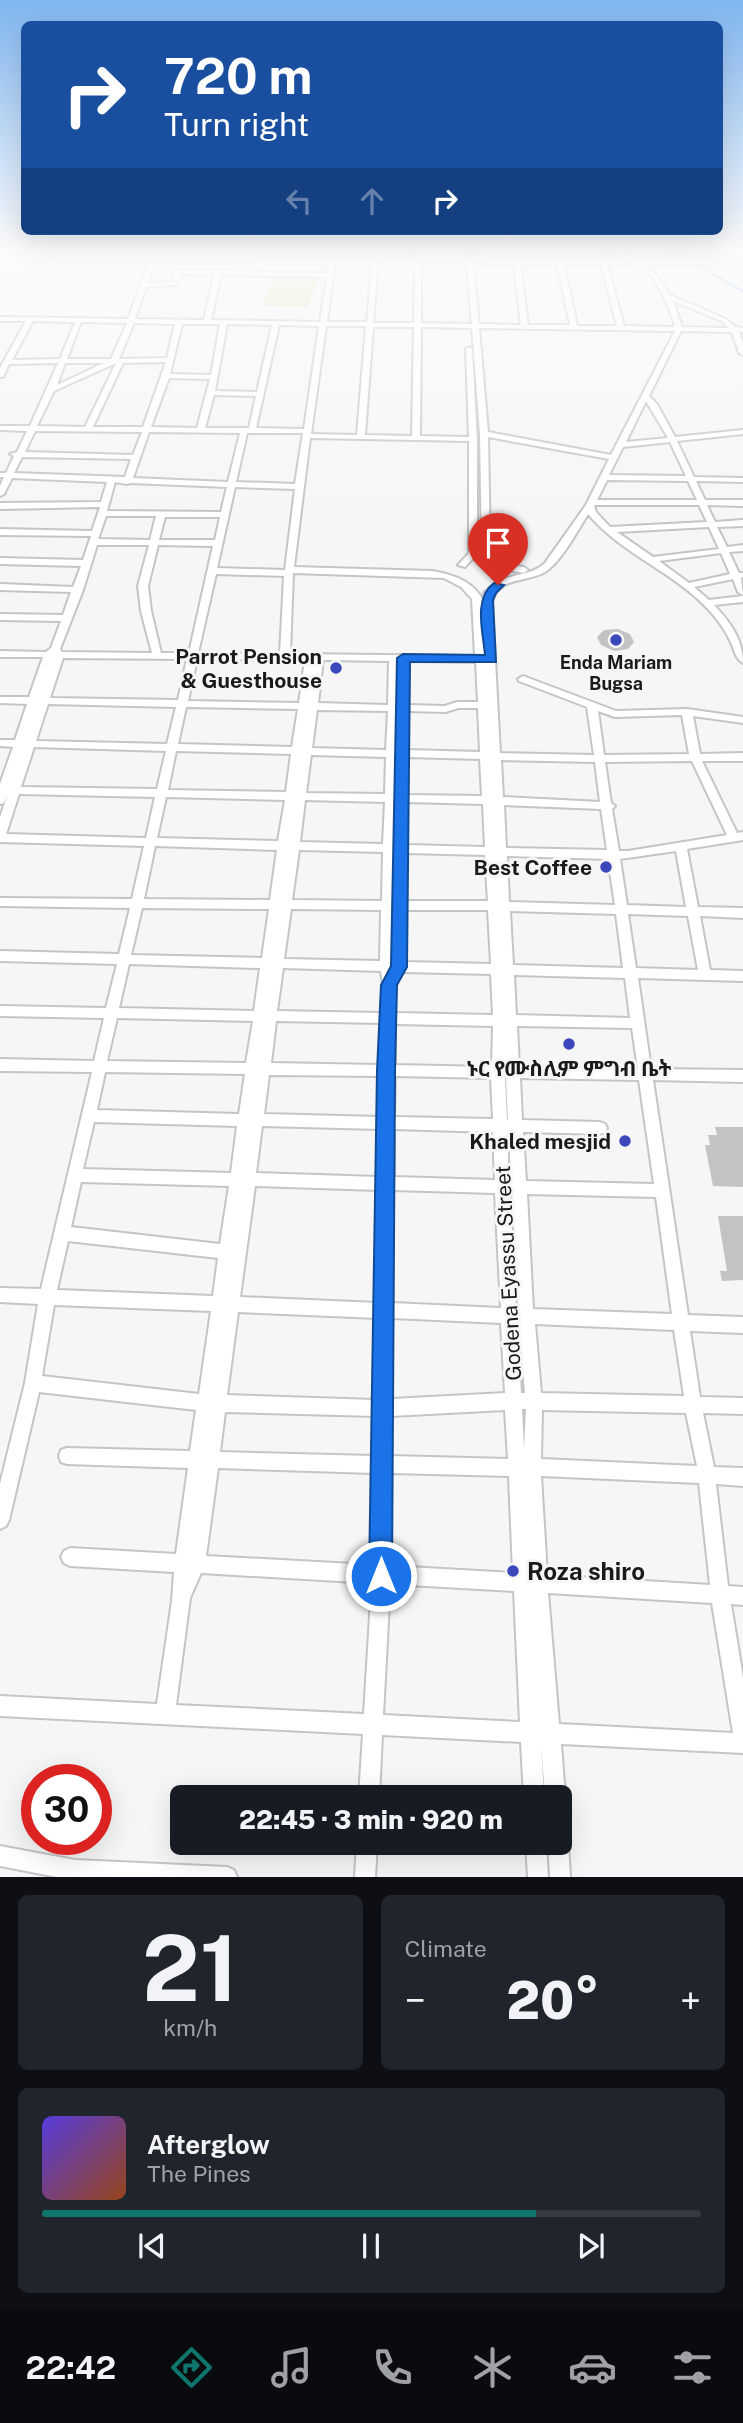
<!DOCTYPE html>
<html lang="en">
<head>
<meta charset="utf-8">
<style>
  body { margin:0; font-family:"Public Sans","Noto Sans Ethiopic",sans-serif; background:#20242c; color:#f1f3f6; height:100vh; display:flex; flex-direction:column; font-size:26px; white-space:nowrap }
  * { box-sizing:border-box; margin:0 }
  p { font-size:23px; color:#9ea1a6 }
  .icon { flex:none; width:38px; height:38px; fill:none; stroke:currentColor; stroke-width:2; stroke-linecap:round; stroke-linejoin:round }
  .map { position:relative; height:1877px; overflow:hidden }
  .drawer { display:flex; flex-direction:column; gap:18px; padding:18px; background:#0d0f14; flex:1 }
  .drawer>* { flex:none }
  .banner { position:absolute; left:21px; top:21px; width:702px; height:214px; border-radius:10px; box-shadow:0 7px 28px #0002; background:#1a4fa0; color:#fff; overflow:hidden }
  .speed { position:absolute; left:21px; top:1764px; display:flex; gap:14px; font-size:35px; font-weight:700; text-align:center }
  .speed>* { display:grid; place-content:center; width:91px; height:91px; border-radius:50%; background:#171b24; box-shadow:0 7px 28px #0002; line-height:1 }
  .speed .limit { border:10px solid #d22; background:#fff; color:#111 }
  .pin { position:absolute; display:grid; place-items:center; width:60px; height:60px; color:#fff; margin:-72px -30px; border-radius:50% 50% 50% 0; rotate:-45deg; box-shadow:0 0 7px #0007 }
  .pin .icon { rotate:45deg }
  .me { position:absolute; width:77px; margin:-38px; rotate:0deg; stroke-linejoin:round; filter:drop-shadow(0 0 5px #0008) }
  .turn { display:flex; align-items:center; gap:24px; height:147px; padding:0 28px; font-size:32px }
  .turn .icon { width:91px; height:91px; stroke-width:2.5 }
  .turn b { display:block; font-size:49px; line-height:60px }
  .lanes { display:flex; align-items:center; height:66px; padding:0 28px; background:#0003; justify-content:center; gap:35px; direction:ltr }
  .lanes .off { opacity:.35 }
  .big { font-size:52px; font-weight:800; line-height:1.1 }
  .drawer .card { flex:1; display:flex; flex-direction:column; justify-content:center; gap:10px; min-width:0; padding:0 24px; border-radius:10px; background:#20242c }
  .drawer .dial { align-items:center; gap:0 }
  .dial b { font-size:91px; line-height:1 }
  .song { display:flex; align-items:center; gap:21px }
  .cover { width:84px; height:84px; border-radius:10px; background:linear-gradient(135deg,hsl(250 70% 55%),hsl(20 70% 35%)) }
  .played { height:7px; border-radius:4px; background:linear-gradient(90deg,#0f766e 75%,#363941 75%) }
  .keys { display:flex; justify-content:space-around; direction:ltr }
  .heat { display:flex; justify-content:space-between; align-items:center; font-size:38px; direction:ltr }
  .drawer .tiles { flex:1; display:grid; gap:18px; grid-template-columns:1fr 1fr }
  .card:last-child { grid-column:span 2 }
  .trip { position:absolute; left:170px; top:1785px; width:402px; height:70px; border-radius:10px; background:#171b24; box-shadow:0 7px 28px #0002; font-weight:800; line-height:70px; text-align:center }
  .dock { display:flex; height:112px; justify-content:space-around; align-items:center; background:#090b0e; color:#9ea1a6 }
  .dock .icon { width:49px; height:49px }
  .dock .current { color:#0f766e }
  .dock b { font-size:32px; color:#f1f3f6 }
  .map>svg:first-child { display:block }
  .green { fill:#dfe2af }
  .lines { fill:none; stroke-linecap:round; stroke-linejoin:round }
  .stream { stroke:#85bafb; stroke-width:2 }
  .building { fill:#c3c3c5 }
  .minor-casing { stroke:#c4c5c6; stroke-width:4 }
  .minor { fill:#fff; fill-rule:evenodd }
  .route { fill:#1a73e8; stroke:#114b97; stroke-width:2 }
  .poi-dot { fill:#3c47bb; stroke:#f6f6f7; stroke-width:2.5 }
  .labels { text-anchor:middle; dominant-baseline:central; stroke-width:6; stroke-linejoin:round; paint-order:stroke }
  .far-poi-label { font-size:18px; font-weight:bold; fill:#191a1a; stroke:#f6f6f7 }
  .poi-label { font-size:21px; font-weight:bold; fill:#191a1a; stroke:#f6f6f7; text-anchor:end }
  .street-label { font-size:21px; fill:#191a1a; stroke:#f6f6f7 }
  .near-poi-label { font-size:24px; font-weight:bold; fill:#191a1a; stroke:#f6f6f7; text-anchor:start }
</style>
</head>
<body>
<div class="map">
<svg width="743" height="1877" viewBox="0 0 743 1877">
  <rect width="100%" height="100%" fill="#f6f6f7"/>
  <path class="green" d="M659 248H689L714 254 713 261H637L665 257Z
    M274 277 318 279 308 307 262 305Z"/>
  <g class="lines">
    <path class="stream" d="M684 248 700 267 743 291"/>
  </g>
  <path class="building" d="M618 629 630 634 634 642 628 649 614 651 601 645 597 637 604 630Z
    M715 1127H743V1187L713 1186 705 1145H710L708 1135H717Z
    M718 1216H743V1280L722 1281 720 1271H727Z"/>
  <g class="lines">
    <g class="minor-casing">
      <path id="minor" d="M154 248H160L156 258 329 259 331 248H337L335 259H372L373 248H379L378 259H415V248H421V260H467L466 248H472L473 260H513L512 248H518L520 260H557L554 248H560L563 260H600L599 257 602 255 606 260 629 261 614 254 598 251 600 248 618 252 638 261H743V265L644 264 655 274 670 295 726 319 735 327 743 328V332H739L743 344V355L739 353 732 332 681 331 649 396 657 404 675 437 743 430V434L677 441 694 477 743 478V482L696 481 705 500H743V506L707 505 715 522 743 520V526L717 527 727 547 743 545V551L729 552 739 573H743V577L741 578 743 595 738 592 733 579 694 587 709 600 743 596V602L714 605C730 622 743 639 743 663 736 659 735 652 732 645 725 628 713 613 700 601 666 569 619 551 588 514 578 530 561 562 545 572 526 583 497 576 492 603L500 753 594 755 587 707 519 681 518 679 523 676 616 711 687 709 743 717V723L693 716 700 754 743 753V761H702L737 833 743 832V840L687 849 698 907 743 908V918L700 916 710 970 743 971V981L638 978 651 1069 743 1070V1082L653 1080 688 1315 743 1317V1333L690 1331 700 1397 743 1398V1414L703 1413 714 1467 743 1468V1486L716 1484 728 1586 743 1587V1605L731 1604 743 1678V1753L561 1744 565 1797 560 1805V1797H545L541 1743 544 1797H524L521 1742 382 1735 379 1797H359L363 1734 0 1716V1696L157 1704 172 1601 174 1572 70 1566 64 1563 61 1557 64 1551 70 1548 176 1554 188 1468 67 1464 61 1462 59 1456 61 1450 67 1448 190 1451 196 1410 39 1392 9 1520 6 1526 0 1529V1484L25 1383 38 1304 0 1302V1288L41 1289 92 1072 0 1071V1059L94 1061 104 1018 0 1016V1006L106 1008 117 964 0 961V951L119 954 130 908 0 906V898L132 899 144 846 0 842V817L8 794 4 803 0 804V784L13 747 0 746V740H15L27 704 0 703V697H29L43 657H0V651L46 652 51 648 61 621 0 620V614L63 615 71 592 0 590V584L73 587 81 566 0 564V558L83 560 91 536 0 535V529L92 531 100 507 0 509V503L101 502 107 482 12 478 4 494 0 496V486L4 477H0V473H6L14 456 10 454 17 452 27 431 0 430V426H30L58 363 9 364 3 377H0V368L26 321H0V317L128 319ZM155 262 329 263 327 273 178 270 175 272 171 282 148 283ZM335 263H372L367 322H327ZM378 263H415L414 323H373ZM421 263H467L472 324 421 323ZM473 263 514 264 521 325 479 324ZM520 264H557L570 325H528ZM564 264H601L617 326H577ZM607 264C615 264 628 262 636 265 656 271 670 309 675 327L624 326ZM181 274 214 275 204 320 135 319 146 287 176 285ZM221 275 327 277 320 322 211 320ZM673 301 722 321 728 328 682 327ZM33 321 75 322 60 359 12 360ZM81 322 127 323 111 359H67ZM134 323 175 324 167 358 119 359ZM182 324H220L211 375 170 374ZM227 324 272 325 257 392 215 391ZM279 325 319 326 304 429 256 428ZM326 326H366L357 435 311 434ZM373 327H414L412 436 365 435ZM421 327 472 328 480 434 482 552 491 567 524 573 528 570 524 567 497 563 490 552 488 437 609 459 586 505 545 563C528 579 506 570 484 593L482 603 485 656 482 599C473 581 451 574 432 571L294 567 310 438 469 441V553L458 565 465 567 477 554V439L472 349 469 347 466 349 469 437 420 436ZM479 328 675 331 611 455 488 432ZM166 362 143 427H93L123 363ZM65 363H104L57 385ZM116 363 85 427 37 426 54 391ZM169 378 210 379 197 428 151 427ZM214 395 256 396 249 428H205ZM646 401 668 438 626 442ZM35 431 142 432 133 455 25 452ZM149 432 240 433 228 482 133 478ZM247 433H303L295 484 236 482ZM670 442 686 476 609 475 623 447ZM22 457 131 459 125 477 14 473ZM607 480 688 481 697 500H597ZM115 482 127 484 131 483 227 487 221 512 107 511ZM235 487 295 489 285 570 217 568ZM594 505H699L707 522 610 527 596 512ZM106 516H156L150 540 98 539ZM165 517H220L215 540H159ZM709 527 719 549 653 557 617 532ZM97 545H149L138 586 141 611 152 653 62 652 60 649 83 590ZM158 545 213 546 189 653H161L151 611 148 586ZM721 553 730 574 689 583 659 561ZM293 573 444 578 461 587 472 599 475 656 290 654ZM216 574 284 576 280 654 198 653ZM63 658 187 659 178 700 50 698ZM197 659 305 660 299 703 188 701ZM323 660 389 661 388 705 318 703ZM408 661 476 662 478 702H457L445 706 407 705ZM48 704 176 707 167 744 36 741ZM186 707 298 709 292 747 178 744ZM458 708H478L480 752 407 750V711L446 712ZM317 710 388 711 386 750 312 748ZM598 711 615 717 682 715 689 754 604 755ZM34 747 166 751 157 789 21 787ZM176 751 291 754 286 792 168 790ZM311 755 386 757 385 794 306 793ZM407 757 480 759 482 796 407 795ZM501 760 595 762 600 802 503 797ZM692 761 727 835 628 851H619L612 809 615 806 611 803 605 762ZM19 794 155 797 146 838 6 834ZM166 797 285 800 278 841 157 838ZM305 800 385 802 383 844 300 842ZM407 802 483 804 485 847 406 845ZM504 805 601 809 607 850 506 848ZM155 846 277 850 270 900 144 899ZM299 850 383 852 382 901 292 900ZM676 851 686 907 627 905 620 859ZM406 853 485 855 488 901H406ZM507 856 608 859 615 905 509 902ZM142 908 269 909 262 958 131 955ZM291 909 381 910 380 961 284 959ZM394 910 393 962H392ZM406 910H488L491 964 405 962ZM510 911 616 914 623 968 513 965ZM628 914 688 916 698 970 636 968ZM129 964 260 968 254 1011 119 1008ZM283 968 381 971 383 985 382 1013 277 1011ZM403 972 491 974 493 1015 395 1013V985ZM514 975 625 978 630 1018 516 1015ZM117 1018 253 1021 246 1063 107 1061ZM276 1021 382 1023 381 1065 271 1063ZM395 1024 493 1026 492 1067 395 1065ZM517 1026 632 1028 638 1069 519 1067ZM105 1072 245 1074 239 1114 97 1110ZM269 1075 381 1076 380 1117 264 1114ZM395 1076 491 1078 493 1119 394 1117ZM505 1078H506L508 1120H507ZM520 1078 639 1080 654 1184 526 1181 523 1132 600 1134 605 1132 607 1128 605 1124 600 1122 522 1120ZM94 1122 237 1126 231 1173 83 1169ZM262 1126 380 1129 379 1177 256 1173ZM394 1129 493 1132 495 1180 394 1177ZM507 1132H509L511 1180H509ZM81 1182 229 1186 220 1244 71 1227ZM255 1186 379 1190 377 1303 240 1297ZM393 1190 495 1193 501 1308 392 1303ZM510 1193H512L518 1308H516ZM527 1194 656 1197 672 1314 533 1309ZM68 1241 218 1258 213 1296 57 1290ZM54 1305 211 1311 199 1394 42 1376ZM238 1312 377 1318 375 1400 227 1395ZM392 1318 501 1323 505 1393 392 1399ZM517 1324H519L525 1393H521ZM535 1324 674 1330 684 1396 541 1393ZM522 1409H526L524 1449ZM505 1410 508 1459 391 1456V1416ZM542 1410 686 1413 697 1466 541 1459ZM225 1412 375 1416 374 1456 220 1452ZM218 1468 374 1473 372 1565 206 1556ZM391 1473 509 1476 513 1573 390 1566ZM541 1476 699 1483 710 1585 547 1575ZM201 1573 372 1583 364 1714 176 1705 190 1598ZM390 1584 514 1591 520 1722 383 1715ZM548 1593 712 1603 733 1733 559 1724Z
        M560 1834 565 1836 568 1843 570 1877H550L548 1843H560Z
        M357 1843H377L375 1877H355Z
        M526 1843H546L548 1877H528Z
        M0 1846 75 1860 227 1867 234 1870 237 1877H57L0 1866Z"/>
    </g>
    <use href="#minor" class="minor"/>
  </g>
  <linearGradient id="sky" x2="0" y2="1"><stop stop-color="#80b6f0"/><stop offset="0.49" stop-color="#fbfbfb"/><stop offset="1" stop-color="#fbfbfb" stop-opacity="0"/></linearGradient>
  <rect width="743" height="511" fill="url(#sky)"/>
  <path class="route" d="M494 583 504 585 496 593 493 600 496 662H410L407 967 397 985 395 1071 392 1576 389 1585 381 1588 373 1585 369 1576 377 1071 381 985 391 966 397 658 403 654 485 655C483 632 473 598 494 583Z"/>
  <g class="poi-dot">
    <circle cx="616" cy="640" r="7"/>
    <circle cx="336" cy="668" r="7"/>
    <circle cx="606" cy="867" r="7"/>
    <circle cx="569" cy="1044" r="7"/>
    <circle cx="625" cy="1141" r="7"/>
    <circle cx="513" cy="1571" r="7"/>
  </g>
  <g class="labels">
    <g class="far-poi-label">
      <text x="616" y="662">Enda Mariam<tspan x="616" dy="21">Bugsa</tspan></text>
    </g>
    <g class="poi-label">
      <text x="322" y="656">Parrot Pension<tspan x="322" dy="24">&amp; Guesthouse</tspan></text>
      <text x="592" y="867">Best Coffee</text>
      <text x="569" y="1068" text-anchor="middle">ኑር የሙስሊም ምግብ ቤት</text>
      <text x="611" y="1141">Khaled mesjid</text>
    </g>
    <g class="street-label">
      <text transform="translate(508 1273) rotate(-93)">Godena Eyassu Street</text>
    </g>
    <g class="near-poi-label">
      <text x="527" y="1571">Roza shiro</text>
    </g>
  </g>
</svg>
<div class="speed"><div class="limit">30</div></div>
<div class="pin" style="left:498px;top:585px;background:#d93025"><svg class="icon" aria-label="arrive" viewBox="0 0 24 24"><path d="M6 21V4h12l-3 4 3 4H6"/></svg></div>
<svg class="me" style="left:381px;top:1576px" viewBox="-20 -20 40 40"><circle r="17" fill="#1a73e8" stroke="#fff" stroke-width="3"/><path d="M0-11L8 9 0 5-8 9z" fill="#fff"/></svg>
<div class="trip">22:45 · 3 min · 920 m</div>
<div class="banner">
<div class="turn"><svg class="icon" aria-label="right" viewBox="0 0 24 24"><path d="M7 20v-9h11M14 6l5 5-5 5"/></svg><div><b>720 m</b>Turn right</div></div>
<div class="lanes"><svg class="icon off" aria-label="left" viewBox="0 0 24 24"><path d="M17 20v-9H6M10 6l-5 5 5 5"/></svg><svg class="icon off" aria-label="ahead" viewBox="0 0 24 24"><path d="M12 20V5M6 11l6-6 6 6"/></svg><svg class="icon" aria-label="right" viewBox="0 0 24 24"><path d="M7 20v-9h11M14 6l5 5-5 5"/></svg></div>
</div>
</div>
<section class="drawer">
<div class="tiles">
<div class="card dial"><b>21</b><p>km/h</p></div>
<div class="card"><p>Climate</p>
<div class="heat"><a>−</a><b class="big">20°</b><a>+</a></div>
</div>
<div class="card">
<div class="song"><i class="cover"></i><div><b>Afterglow</b><p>The Pines</p></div></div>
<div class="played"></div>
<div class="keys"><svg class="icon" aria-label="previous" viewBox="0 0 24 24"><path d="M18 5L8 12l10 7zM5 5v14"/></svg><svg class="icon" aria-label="pause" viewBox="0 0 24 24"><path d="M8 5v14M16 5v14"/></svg><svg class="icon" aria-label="next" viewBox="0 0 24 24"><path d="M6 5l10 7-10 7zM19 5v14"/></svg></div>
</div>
</div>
</section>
<nav class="dock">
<b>22:42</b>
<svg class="icon current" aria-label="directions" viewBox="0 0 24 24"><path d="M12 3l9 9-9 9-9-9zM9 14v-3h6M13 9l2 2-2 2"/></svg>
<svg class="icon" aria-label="music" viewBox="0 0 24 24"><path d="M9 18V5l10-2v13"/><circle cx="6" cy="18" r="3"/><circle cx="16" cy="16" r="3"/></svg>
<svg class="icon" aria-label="phone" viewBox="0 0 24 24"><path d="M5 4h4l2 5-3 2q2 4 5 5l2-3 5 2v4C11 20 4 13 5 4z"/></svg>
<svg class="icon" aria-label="climate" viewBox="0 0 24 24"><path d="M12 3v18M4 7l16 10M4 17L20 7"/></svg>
<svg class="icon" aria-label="car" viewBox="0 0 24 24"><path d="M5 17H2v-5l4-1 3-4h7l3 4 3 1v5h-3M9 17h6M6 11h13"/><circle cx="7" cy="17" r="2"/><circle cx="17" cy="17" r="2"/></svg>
<svg class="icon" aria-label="filters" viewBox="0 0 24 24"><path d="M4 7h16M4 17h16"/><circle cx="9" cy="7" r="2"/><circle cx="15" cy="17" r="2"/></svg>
</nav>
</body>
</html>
